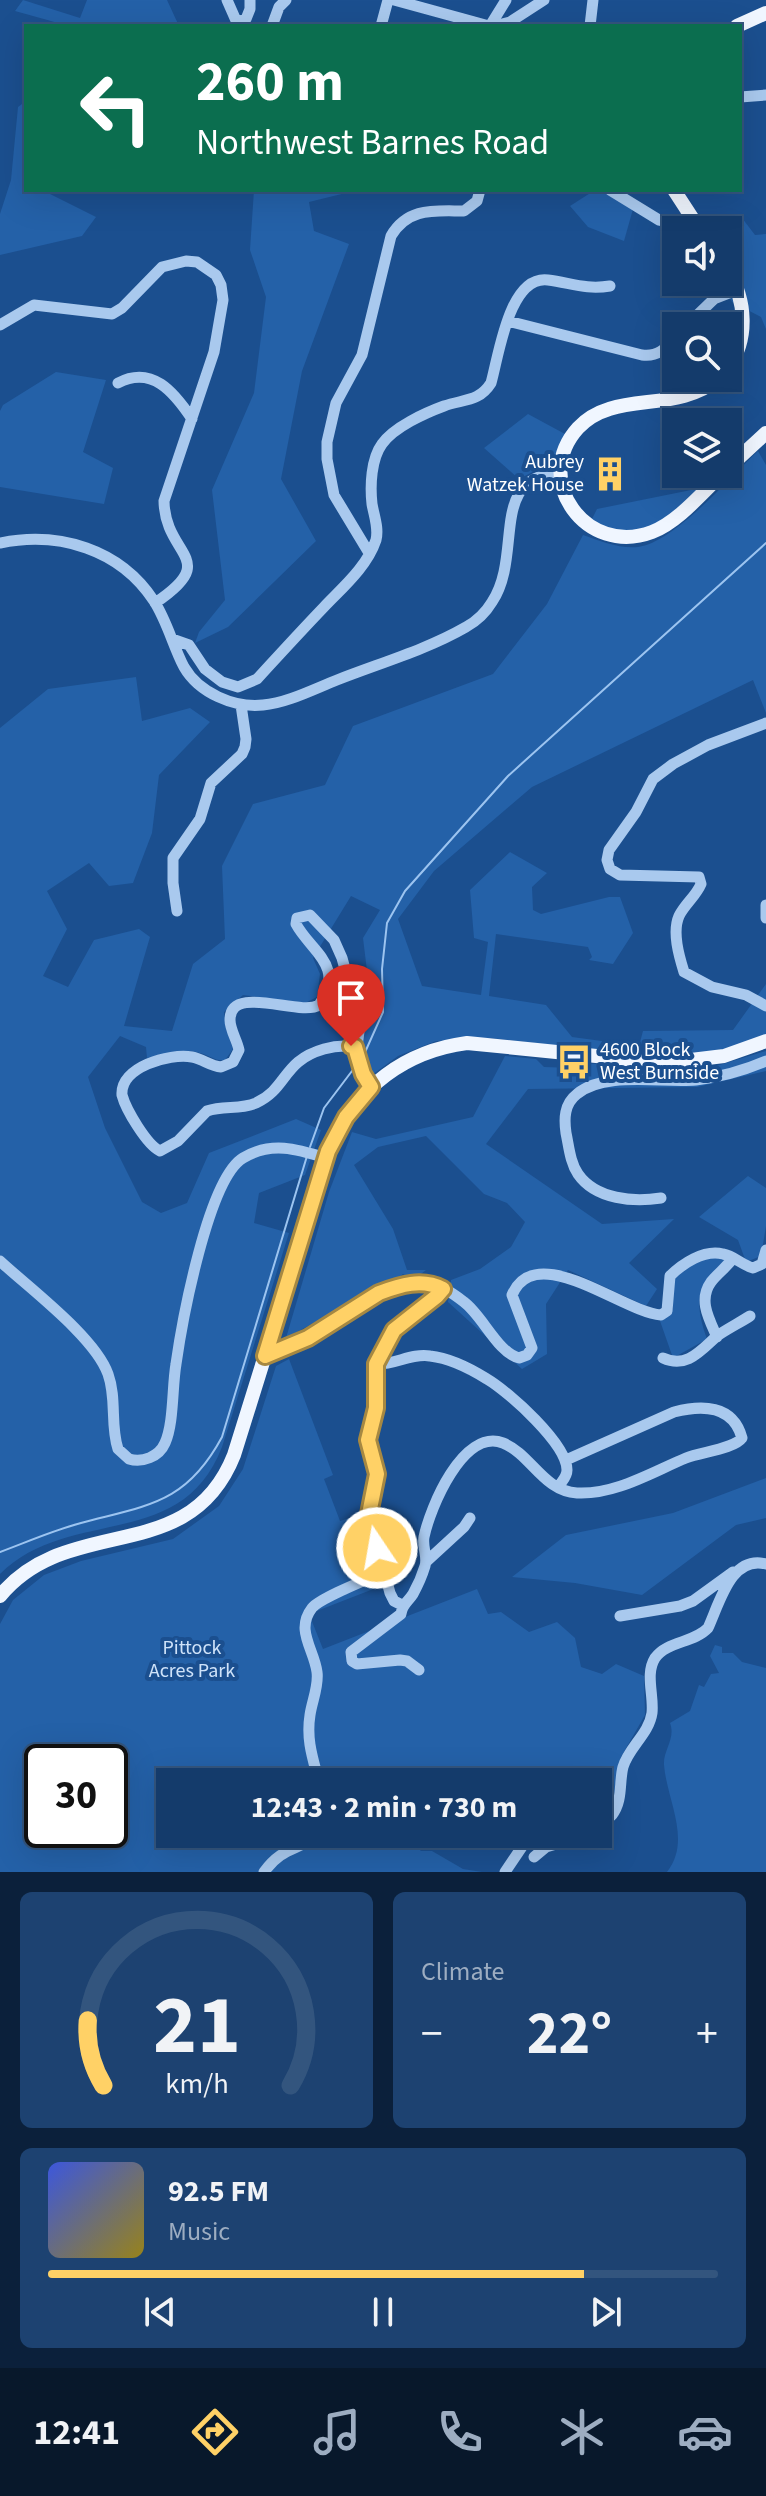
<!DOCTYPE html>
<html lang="en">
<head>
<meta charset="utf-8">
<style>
  body { margin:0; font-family:"Source Sans 3",sans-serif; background:#1d4271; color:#f1f3f6; height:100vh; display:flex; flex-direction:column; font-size:30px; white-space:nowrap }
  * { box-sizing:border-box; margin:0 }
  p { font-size:26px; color:#9dadc1 }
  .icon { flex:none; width:44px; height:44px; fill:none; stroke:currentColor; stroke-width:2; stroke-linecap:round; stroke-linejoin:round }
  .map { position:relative; height:1872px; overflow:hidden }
  .panel { display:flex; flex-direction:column; gap:20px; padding:20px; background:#0b203b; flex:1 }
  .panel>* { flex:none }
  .guide { position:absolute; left:24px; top:24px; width:718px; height:168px; border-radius:0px; box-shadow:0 8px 32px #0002,0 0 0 2px #33557e; background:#0b6e4f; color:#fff; overflow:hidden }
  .tools { position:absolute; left:662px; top:216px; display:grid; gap:16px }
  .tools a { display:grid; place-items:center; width:80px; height:80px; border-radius:0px; background:#143b6b; box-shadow:0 8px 32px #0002,0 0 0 2px #33557e; font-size:40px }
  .speed { position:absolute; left:24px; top:1744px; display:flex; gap:16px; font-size:40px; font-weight:700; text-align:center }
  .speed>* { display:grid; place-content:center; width:104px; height:104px; border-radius:50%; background:#143b6b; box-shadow:0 8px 32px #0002,0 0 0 2px #33557e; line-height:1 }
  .speed .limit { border:4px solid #111; border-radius:12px; background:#fff; color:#111 }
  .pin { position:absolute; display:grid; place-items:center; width:68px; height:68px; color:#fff; margin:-82px -34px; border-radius:50% 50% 50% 0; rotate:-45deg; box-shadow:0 0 8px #0007 }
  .pin .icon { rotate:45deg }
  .me { position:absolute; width:88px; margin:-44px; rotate:348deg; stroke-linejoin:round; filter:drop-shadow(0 0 6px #0008) }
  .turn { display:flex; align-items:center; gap:28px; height:168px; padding:0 40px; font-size:36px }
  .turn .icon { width:104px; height:104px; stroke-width:2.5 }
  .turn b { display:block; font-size:56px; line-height:68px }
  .big { font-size:60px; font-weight:700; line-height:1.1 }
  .panel .widget { flex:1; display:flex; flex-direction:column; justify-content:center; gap:12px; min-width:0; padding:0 28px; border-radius:12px; background:#1d4271 }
  .panel .dial { align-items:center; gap:0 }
  .dial svg { height:208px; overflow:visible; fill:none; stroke:#33557e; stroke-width:7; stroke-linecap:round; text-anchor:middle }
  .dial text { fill:#f1f3f6; stroke:none }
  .song { display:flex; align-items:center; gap:24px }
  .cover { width:96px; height:96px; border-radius:12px; background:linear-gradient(135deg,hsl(230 70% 55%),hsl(50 70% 35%)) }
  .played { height:8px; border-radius:4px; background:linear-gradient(90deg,#ffd166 80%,#33557e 80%) }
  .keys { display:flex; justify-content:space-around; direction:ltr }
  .heat { display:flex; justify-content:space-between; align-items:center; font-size:44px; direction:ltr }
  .panel .tiles { flex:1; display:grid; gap:20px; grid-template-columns:1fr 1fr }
  .widget:last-child { grid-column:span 2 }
  .trip { position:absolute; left:156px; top:1768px; width:456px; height:80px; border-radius:0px; background:#143b6b; box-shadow:0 8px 32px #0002,0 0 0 2px #33557e; font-weight:700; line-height:80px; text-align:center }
  .menu { display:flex; height:128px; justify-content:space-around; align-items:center; background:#08182b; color:#9dadc1 }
  .menu .icon { width:56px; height:56px }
  .menu .selected { color:#ffd166 }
  .menu b { font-size:36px; color:#f1f3f6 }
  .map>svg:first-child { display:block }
  .green { fill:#2461a8; fill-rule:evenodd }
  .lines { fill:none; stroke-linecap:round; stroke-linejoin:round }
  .stream { stroke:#9cc4f0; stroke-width:2 }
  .minor { stroke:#a9c9ee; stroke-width:11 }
  .major { stroke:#f0f6ff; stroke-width:14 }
  .route-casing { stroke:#a68842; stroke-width:20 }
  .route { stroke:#ffd166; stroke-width:14 }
  .labels { text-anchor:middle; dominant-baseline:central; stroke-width:8; stroke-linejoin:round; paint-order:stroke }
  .poi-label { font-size:20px; fill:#fff; stroke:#1b4f8f; text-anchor:end }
  .park-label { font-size:20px; fill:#cfe3fa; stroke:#1b4f8f }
</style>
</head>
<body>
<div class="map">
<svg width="766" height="1872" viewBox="0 0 766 1872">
  <rect width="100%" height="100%" fill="#1b4f8f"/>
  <path class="green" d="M23 0 80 18 87 0H167L179 26H69L15 11Z
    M26 101V190H42L96 217 82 236 0 255V214L11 180 18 107Z
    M254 190H358L309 202 314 231 349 244 302 371 281 479 316 541 228 627 195 643 199 632 225 600 212 490 254 393 266 297 250 250Z
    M595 190H602L633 209 624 241 588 227 570 206Z
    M742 218 755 235 766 234V329L761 317 732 302 722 282H728V230L714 228Z
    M56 372 106 380 83 452 113 468 104 504 0 487V411L3 405Z
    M528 414 565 434 552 462 519 479 484 448Z
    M758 451 766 465V713L753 680 532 787 434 871 398 919 422 986 481 995 488 942 474 938 470 890 510 852 547 873 532 887 533 910 541 914 609 897H620L633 933 613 964 589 960 592 957 588 947 496 934 489 996 546 1005 572 1037 639 1046 643 1031 733 1030 766 984V1037L712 1053 639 1055 490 1038 436 1041 398 1056 372 1075 363 1052 349 1053 336 989 368 979 363 938 380 910 351 896 313 958 320 974 317 997 305 1003 243 995 224 1012 226 1029 233 1049 225 1060C214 1061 211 1056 200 1053 182 1048 165 1054 147 1058L146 1047 120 1036 88 1077 105 1128 142 1202 161 1213 187 1203 209 1153 296 1119 321 1130 305 1175 259 1193 254 1223 289 1233 222 1447C181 1553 70 1505 0 1574V728L48 689 136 677 142 721 190 708 210 722 159 775 152 833 133 883 109 886 89 863 47 891 67 929 43 976 68 987 94 940 139 929 150 937 124 1026 172 1031 193 964 225 939 222 866 253 804 325 785 353 726 493 674 547 604 583 535C600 541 620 549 638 547 675 542 730 477 758 451Z
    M701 488C661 523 645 544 590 523L597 509Z
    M766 1051V1071L697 1087 528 1089 486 1144 602 1224 674 1219 629 1263 657 1289 646 1306 568 1270 546 1304 547 1354 522 1369 448 1302 451 1280 480 1269 511 1247 525 1222 507 1203 484 1194 426 1136 378 1147 354 1165 393 1229 407 1270H426L413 1280 403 1274 387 1287 377 1288 286 1338 329 1192 352 1132 376 1139 473 1117 505 1056 536 1059 544 1067 572 1068 583 1063 681 1070 716 1066Z
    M748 1176 766 1188V1226L761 1256 746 1262 738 1240 699 1217Z
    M710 1257H729C699 1287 692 1296 707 1339L673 1358 659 1318 673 1309 672 1284 678 1271Z
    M289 1359 333 1475 324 1479 340 1521 356 1516 376 1588 309 1614 323 1649 477 1589 488 1614 501 1612 529 1632 557 1622 575 1638 581 1667 602 1674 616 1664 644 1676 645 1715 621 1757 613 1798 598 1801V1782H170V1834H403L421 1851H432L463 1869 482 1872H0V1624L13 1600 44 1575 81 1561 173 1539 219 1506 243 1469 276 1366ZM42 1762H110V1830H42Z
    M766 1478V1518L736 1525 642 1595 575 1583 512 1577 566 1535 673 1513Z
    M715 1645 722 1647V1653H733L742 1662 766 1668V1872H667C692 1840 667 1801 664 1765 663 1750 676 1739 670 1723L690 1711 699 1685 704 1687 711 1674 719 1673 710 1656Z"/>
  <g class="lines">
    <path class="stream" d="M362 1059 383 1012 382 969 387 923 405 891 508 776 766 543
      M310 1147 324 1108 355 1067
      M0 1552C27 1542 54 1530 81 1523 148 1505 186 1504 222 1437L307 1156"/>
    <path class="minor" d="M227 0 238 25
      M394 0 489 26
      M237 22 246 19 250 9V0
      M272 26 279 7 286 0
      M381 26 388 0
      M490 26 506 0
      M494 26 510 22 544 0
      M590 26 593 0
      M740 97 766 95
      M610 190 659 220 669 222 691 217
      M508 321 642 355C658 357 665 349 676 337
      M0 325 34 305 112 314 122 308 162 267 186 261 197 262 216 275 221 285 223 300 214 352 164 501C165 557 222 558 155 603
      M686 326 714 299 737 290
      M118 383C152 365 174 392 192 419
      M0 543C59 531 120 549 154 601 167 621 173 646 184 667 199 693 234 708 263 705 287 703 314 689 337 680 380 663 426 650 466 627 477 621 486 612 492 602 524 554 487 475 561 473
      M369 553 334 495 327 459V442L336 403 362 355 391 236C408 207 434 211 464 211L477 201 480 190
      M172 639 189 645 205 669 222 682 238 687 257 679C279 655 301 631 324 607 342 588 367 567 376 540 379 528 374 516 372 504 370 486 371 459 382 444 394 427 425 413 444 406 464 399 479 402 491 383 499 355 509 275 548 280 571 283 586 290 610 286
      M766 723 708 745 673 764 653 779 636 812 609 850 607 860 610 869 620 875 699 877 701 884C696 896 685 904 679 916 672 932 679 956 684 972L712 987 746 995 766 1006
      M766 905V918
      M177 911 173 883V858L200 819 211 783 242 754 245 747 246 739 241 705
      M355 1047C344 1045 335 1046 324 1049 282 1061 288 1088 256 1103 240 1110 223 1105 207 1111L178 1141 160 1151C147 1145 126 1110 122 1095 120 1067 169 1053 192 1057 203 1059 210 1066 221 1067L233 1062 239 1050C237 1040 230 1030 230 1020 230 983 300 1017 319 1005 346 965 311 952 296 924L297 918 310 915 334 940 342 958 360 1024 356 1054 363 1074 371 1087
      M661 1198C634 1202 596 1200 578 1174 570 1162 569 1147 566 1133 564 1119 564 1104 577 1094 605 1071 660 1083 696 1080 720 1077 743 1071 766 1061
      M0 1261C29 1288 95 1337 108 1374 117 1399 110 1425 118 1449L129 1459C142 1463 159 1457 165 1443 174 1423 172 1387 176 1364 182 1322 208 1179 243 1158 271 1141 297 1149 326 1158
      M717 1337C709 1319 698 1300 711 1282 718 1273 726 1268 733 1258
      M265 1356C281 1350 296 1345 311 1337 346 1317 383 1279 426 1283 439 1284 454 1294 464 1302 482 1315 498 1353 519 1358L527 1355 532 1348 512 1295C536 1239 622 1312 661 1315L667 1311 670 1276C682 1264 704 1249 723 1254 734 1256 742 1265 753 1268L762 1264 766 1250
      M663 1358C687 1369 701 1350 717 1336 727 1329 739 1323 750 1316
      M376 1364C395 1365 411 1353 430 1356 449 1358 471 1369 487 1379 509 1392 567 1444 567 1470 567 1477 562 1481 559 1486
      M427 1561 464 1527 470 1518
      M402 1605 394 1601 390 1593 369 1514 377 1474 368 1440V1430L376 1408V1364L394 1330 437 1296 443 1289
      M620 1616 680 1606 693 1601 733 1572
      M419 1670 407 1661 400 1660 357 1664 352 1661 351 1652 401 1614C402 1604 408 1602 413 1594 418 1585 422 1576 425 1566 428 1557 422 1547 424 1537 430 1508 463 1428 503 1443 531 1454 543 1491 577 1493 615 1495 652 1472 686 1458 700 1452 734 1449 742 1438 733 1404 701 1405 674 1412L566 1460
      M319 1782C313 1759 306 1740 310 1715 312 1701 319 1686 317 1672 314 1649 295 1630 312 1608 320 1598 368 1579 384 1572
      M598 1809 617 1804
      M598 1826C602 1822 609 1819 612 1815 623 1801 619 1782 623 1767 629 1747 649 1734 652 1713 654 1695 645 1674 655 1658 667 1641 694 1643 708 1628 720 1602 731 1555 766 1564
      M534 1857 546 1847 590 1834
      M264 1872C284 1845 298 1852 318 1834
      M505 1872 526 1841 545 1834"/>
    <path class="major" d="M737 26 766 13
      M674 190 700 230
      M728 270C746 300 749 339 728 368
      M719 378C676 415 614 389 578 428 531 480 586 557 652 532 678 522 702 493 722 474
      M728 468 766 433
      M0 1596C69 1512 189 1569 234 1455L331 1144C358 1087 405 1051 467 1043L666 1063 724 1056 766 1041"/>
  </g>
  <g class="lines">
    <g class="route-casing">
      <path id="route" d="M351 1046 355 1047 363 1074 371 1087 346 1117 328 1151 265 1356 308 1338 379 1293C400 1285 422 1278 443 1289L437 1296 394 1330 376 1364V1408L368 1440 377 1474 369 1514 377 1548"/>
    </g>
    <use href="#route" class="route"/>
  </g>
  <defs>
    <g id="building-bare" transform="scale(2.76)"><path d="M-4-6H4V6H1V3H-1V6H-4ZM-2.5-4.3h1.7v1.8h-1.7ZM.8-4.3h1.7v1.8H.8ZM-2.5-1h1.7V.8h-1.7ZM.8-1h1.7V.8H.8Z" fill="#ffd166" stroke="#1b4f8f" stroke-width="2.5" paint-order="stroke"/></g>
    <g id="bus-bare" transform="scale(2.76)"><path d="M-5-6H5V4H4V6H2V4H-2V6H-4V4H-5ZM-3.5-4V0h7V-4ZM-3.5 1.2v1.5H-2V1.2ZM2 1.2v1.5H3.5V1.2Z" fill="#ffd166" stroke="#1b4f8f" stroke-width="2.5" paint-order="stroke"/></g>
  </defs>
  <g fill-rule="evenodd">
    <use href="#building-bare" x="610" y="474"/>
    <use href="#bus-bare" x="574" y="1062"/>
  </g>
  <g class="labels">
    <g class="poi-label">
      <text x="584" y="462">Aubrey<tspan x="584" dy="23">Watzek House</tspan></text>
      <text x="600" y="1050" text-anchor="start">4600 Block<tspan x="600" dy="23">West Burnside</tspan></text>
    </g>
    <g class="park-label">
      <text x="192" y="1648">Pittock<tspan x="192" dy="23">Acres Park</tspan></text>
    </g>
  </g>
</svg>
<div class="tools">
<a><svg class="icon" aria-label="sound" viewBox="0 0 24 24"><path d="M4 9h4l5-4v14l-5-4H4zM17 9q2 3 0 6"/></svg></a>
<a><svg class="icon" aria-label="search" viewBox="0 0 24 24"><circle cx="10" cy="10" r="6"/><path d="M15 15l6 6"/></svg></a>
<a><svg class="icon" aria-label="layers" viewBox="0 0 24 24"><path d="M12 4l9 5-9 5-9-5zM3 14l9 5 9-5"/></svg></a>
</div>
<div class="speed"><div class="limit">30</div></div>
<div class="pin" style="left:351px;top:1046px;background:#d93025"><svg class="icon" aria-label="arrive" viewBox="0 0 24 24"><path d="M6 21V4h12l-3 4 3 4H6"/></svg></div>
<svg class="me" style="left:377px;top:1548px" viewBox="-20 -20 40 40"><circle r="17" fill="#ffd166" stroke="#fff" stroke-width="3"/><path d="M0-11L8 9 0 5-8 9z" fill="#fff"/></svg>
<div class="trip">12:43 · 2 min · 730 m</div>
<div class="guide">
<div class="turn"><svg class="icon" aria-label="left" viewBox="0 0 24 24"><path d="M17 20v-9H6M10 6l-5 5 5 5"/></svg><div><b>260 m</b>Northwest Barnes Road</div></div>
</div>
</div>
<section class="panel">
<div class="tiles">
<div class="widget dial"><svg viewBox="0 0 100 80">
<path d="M14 69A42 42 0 1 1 86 69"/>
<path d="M14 69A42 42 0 0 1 8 44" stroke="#ffd166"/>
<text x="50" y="56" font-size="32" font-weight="700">21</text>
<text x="50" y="72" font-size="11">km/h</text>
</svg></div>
<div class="widget"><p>Climate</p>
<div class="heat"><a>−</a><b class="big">22°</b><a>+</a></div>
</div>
<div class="widget">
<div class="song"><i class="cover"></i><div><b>92.5 FM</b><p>Music</p></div></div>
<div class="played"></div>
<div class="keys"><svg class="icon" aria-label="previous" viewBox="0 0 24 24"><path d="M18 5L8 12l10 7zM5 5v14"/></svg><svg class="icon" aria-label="pause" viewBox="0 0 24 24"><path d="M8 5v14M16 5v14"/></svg><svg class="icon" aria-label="next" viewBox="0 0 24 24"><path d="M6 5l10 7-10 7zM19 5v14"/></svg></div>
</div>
</div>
</section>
<nav class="menu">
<b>12:41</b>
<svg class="icon selected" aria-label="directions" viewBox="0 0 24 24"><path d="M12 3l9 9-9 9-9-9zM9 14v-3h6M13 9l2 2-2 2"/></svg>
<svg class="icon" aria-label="music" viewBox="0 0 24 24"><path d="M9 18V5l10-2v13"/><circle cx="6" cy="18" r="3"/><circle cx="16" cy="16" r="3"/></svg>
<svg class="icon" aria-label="phone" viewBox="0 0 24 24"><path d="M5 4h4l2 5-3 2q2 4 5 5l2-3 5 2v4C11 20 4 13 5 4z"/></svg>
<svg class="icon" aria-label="climate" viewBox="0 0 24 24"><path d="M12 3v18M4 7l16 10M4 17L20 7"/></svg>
<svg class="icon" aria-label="car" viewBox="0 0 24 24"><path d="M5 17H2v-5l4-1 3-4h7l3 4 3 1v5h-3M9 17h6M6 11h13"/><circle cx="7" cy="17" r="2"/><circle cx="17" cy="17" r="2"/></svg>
</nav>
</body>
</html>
